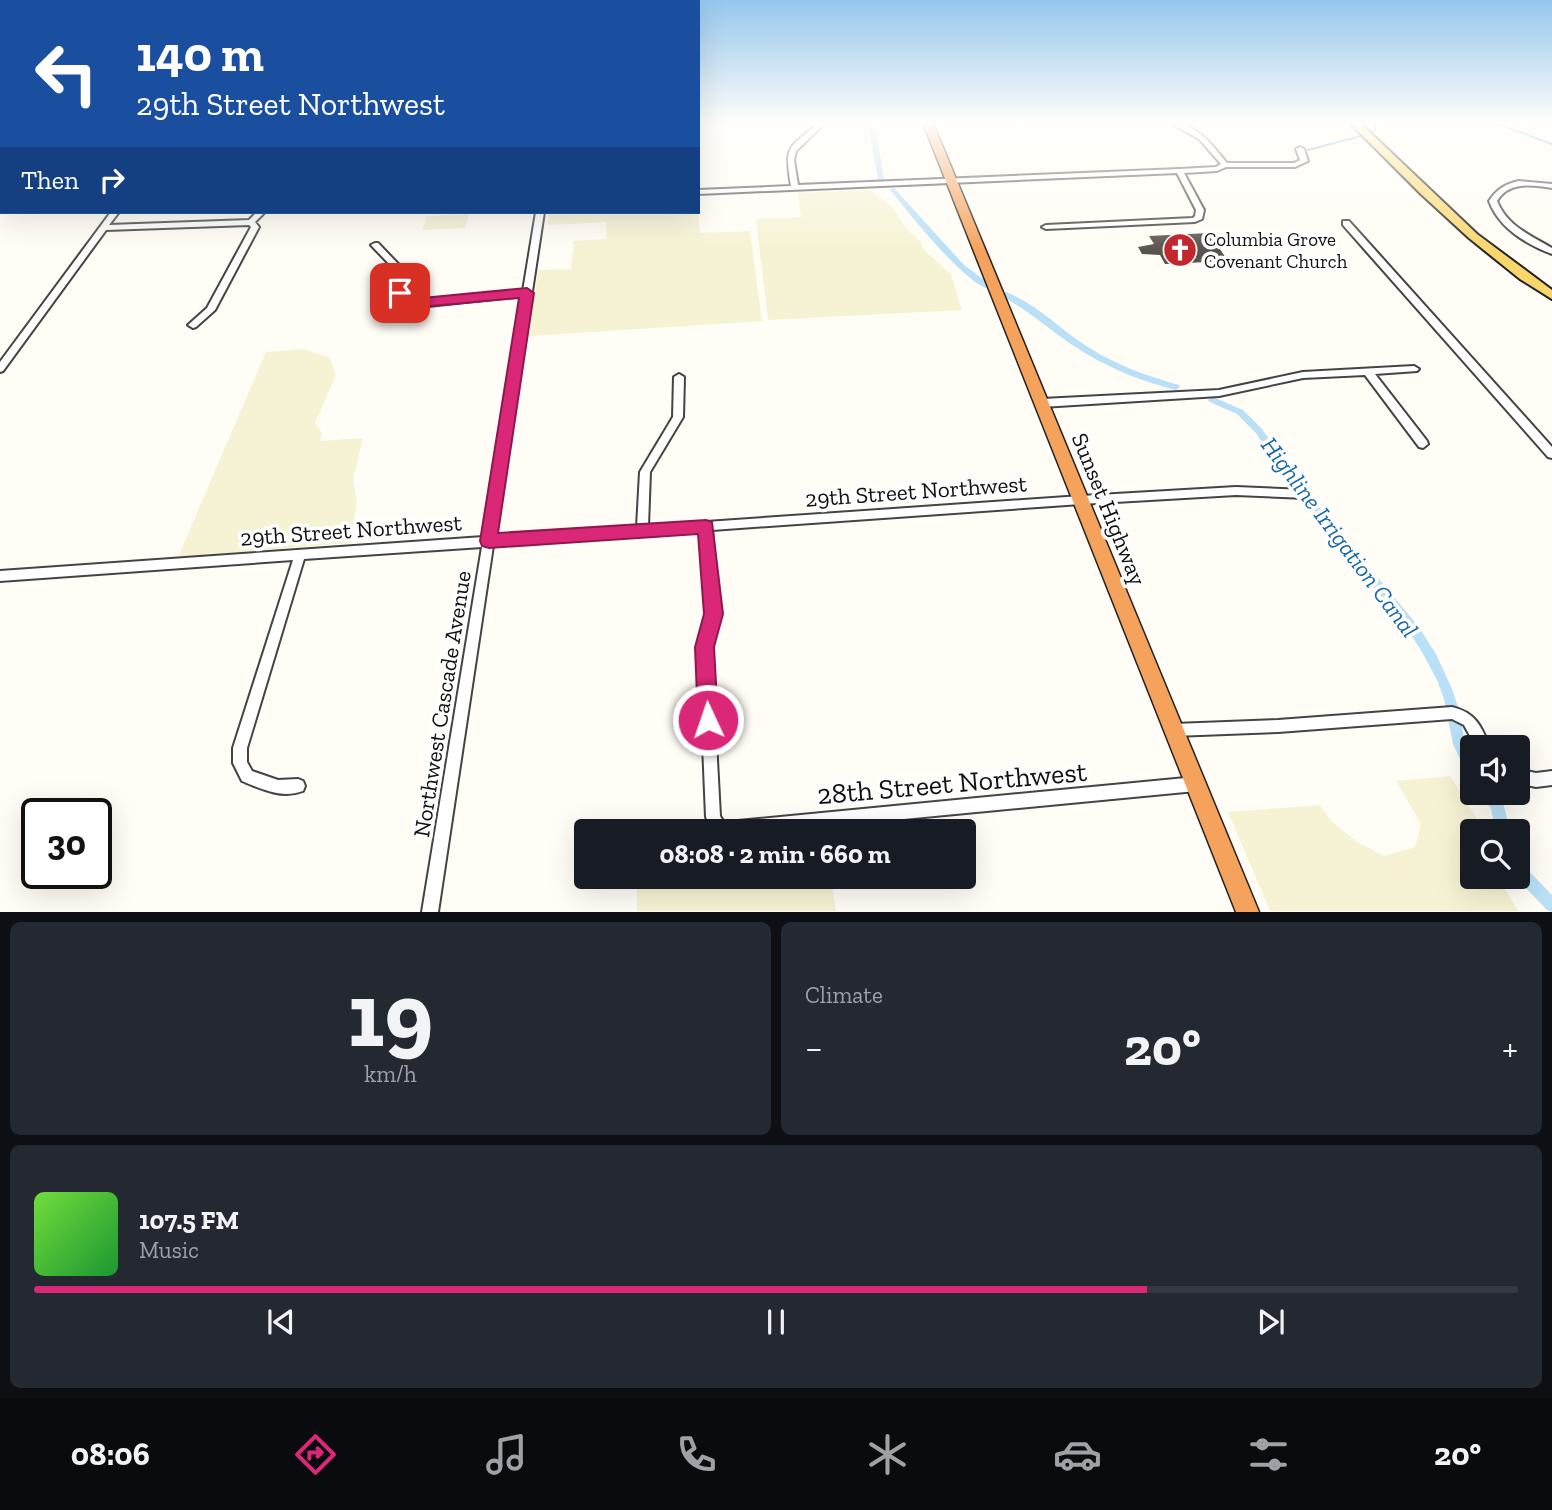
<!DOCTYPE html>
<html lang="en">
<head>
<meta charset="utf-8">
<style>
  body { margin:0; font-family:"Zilla Slab",serif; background:#242831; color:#f1f3f6; height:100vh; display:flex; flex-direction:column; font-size:26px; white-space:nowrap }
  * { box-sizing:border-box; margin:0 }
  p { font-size:23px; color:#9ea1a6 }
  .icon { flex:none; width:38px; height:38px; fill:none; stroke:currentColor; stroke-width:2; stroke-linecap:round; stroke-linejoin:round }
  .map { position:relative; height:912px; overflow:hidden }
  .drawer { display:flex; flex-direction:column; gap:10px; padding:10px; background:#0d0f14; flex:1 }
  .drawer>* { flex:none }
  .top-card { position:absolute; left:0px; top:0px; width:700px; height:214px; box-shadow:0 7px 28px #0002; background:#1a4fa0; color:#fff; overflow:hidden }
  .fabs { position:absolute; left:1460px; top:735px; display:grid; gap:14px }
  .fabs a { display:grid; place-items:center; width:70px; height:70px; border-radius:7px; background:#171b24; box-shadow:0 7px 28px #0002; font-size:35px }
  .speed { position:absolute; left:21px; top:798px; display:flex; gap:14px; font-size:35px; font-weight:700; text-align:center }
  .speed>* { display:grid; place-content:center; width:91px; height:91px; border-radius:50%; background:#171b24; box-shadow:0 7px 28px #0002; line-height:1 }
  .speed .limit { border:4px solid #111; border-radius:10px; background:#fff; color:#111 }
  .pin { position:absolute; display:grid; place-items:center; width:60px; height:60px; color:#fff; margin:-30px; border-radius:14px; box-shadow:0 4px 10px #0006 }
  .me { position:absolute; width:77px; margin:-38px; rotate:357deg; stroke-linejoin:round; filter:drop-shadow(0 0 5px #0008) }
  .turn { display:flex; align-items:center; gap:24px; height:147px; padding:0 21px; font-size:32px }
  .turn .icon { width:91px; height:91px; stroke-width:2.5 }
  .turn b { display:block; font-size:49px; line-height:60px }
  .then { display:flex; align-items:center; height:66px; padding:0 21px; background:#0003; gap:14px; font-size:26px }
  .big { font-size:52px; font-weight:700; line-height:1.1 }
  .drawer .widget { flex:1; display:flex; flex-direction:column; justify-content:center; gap:10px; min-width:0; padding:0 24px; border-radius:10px; background:#242831 }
  .drawer .dial { align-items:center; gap:0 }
  .dial b { font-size:91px; line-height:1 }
  .song { display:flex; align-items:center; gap:21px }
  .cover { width:84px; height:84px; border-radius:10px; background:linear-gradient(135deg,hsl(100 70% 55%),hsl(130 70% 35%)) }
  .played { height:7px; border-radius:4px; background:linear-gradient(90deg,#db2777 75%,#363941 75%) }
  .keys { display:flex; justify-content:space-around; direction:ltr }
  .heat { display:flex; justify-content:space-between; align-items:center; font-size:38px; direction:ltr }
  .drawer .tiles { flex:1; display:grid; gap:10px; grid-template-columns:1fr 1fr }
  .widget:last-child { grid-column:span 2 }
  .trip { position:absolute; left:574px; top:819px; width:402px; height:70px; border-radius:7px; background:#171b24; box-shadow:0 7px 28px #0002; font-weight:700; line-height:70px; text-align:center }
  .dock { display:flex; height:112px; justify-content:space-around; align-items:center; background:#090b0e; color:#9ea1a6 }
  .dock .icon { width:49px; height:49px }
  .dock .on { color:#db2777 }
  .dock b { font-size:32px; color:#f1f3f6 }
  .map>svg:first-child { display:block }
  .farmland { fill:#f6f3d4 }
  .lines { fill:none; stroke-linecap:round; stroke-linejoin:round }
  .stream { stroke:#3f96cf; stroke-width:2 }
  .canal { fill:#b9e0f7; fill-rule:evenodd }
  .building { fill:#5a524d }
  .minor-casing { stroke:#444; stroke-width:4 }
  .major-casing { stroke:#222; stroke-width:4 }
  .highway-casing { stroke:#222; stroke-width:3 }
  .minor { fill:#fff; fill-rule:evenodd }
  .major { fill:#f9d66b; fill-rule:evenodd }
  .highway { fill:#f5a25d; fill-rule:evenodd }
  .route { fill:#db2777; stroke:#8e194d; stroke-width:2 }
  .labels { text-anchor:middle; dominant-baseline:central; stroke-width:7; stroke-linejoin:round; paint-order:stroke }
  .far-poi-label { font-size:19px; fill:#111; stroke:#fff; text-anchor:start }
  .street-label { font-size:23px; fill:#111; stroke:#fff }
  .water-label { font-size:24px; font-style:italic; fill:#1768a6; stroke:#fff }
  .near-street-label { font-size:28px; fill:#111; stroke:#fff }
</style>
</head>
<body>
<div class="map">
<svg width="1552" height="912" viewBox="0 0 1552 912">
  <rect width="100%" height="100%" fill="#fffdf5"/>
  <path class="farmland" d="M870 190 892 207 906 228 920 241 924 250 951 274 962 310 768 320 756 219 801 217 798 193Z
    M549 212H698L700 233 750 231 762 321 529 336 538 270 571 269 574 241 606 239V222L548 225Z
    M469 214 465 228 422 230 427 216Z
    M304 349 330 358 336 375 315 423 322 433 320 441 363 438 353 480 357 501 350 543 178 557 266 352Z
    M1450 776 1482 827V831H1472V877H1498L1518 911H1270L1228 812 1320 805 1332 822 1356 841 1384 856 1415 847 1421 824 1396 781Z
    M637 877H831L836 911H637Z"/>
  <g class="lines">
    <path class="stream" d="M1495 123 1552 144
      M1308 150 1369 134 1376 129 1374 123"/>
    <path class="canal" d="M868 123H874L876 130 884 179 883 180 878 179Z
      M893 188 895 189 964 265 991 285V289C969 289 907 211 891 191L889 190Z
      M1006 292C1037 304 1061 330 1088 347 1116 365 1147 376 1179 385L1180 387 1176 390C1144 382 1113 370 1085 353 1056 336 1033 313 1003 297L1002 295Z
      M1213 397 1243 410 1262 429 1300 484 1418 626 1436 654 1452 689 1459 710 1465 744 1472 760V778L1468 776 1453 744 1444 699 1437 680 1422 652 1404 624 1292 490 1256 433 1237 414 1210 402 1208 400Z
      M1482 793H1496L1504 806 1510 831H1496L1491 809Z
      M1517 862 1522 864 1552 895V912L1547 910 1515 877H1517Z"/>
  </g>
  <path class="building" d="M1209 233 1228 261 1165 264 1160 255 1142 254 1138 247 1154 244 1149 236Z"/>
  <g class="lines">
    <g class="minor-casing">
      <path id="minor" d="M0 123H2V126H0Z
        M818 123H825L796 151 794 160 798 185 1179 169 1216 167 1221 164 1199 139 1170 123C1197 123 1211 144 1227 163H1294L1300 160 1296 149 1300 147 1304 149 1308 161 1295 167H1226L1217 171 1184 173 1204 210 1202 219 1195 222 1046 229 1042 227 1046 225 1193 218 1195 216 1196 210 1177 173 698 194V190L791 186C784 144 788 150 818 123Z
        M1519 181 1552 184V188C1532 185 1509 181 1497 201 1507 226 1530 235 1552 248V254C1526 244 1499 228 1489 201 1497 189 1505 184 1519 181Z
        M111 212H119L109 225 249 220 257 212H265L255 222 259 227 215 310 196 327 193 328 188 325 207 308 251 227 249 225 106 230 3 371 0 372V362Z
        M536 212H544L495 537 637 527 640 472 673 417 674 377 679 374 684 377 683 417 650 472 648 526 1081 496 1236 487 1306 490 1310 491 1311 494 1310 497 1306 498 1236 495 1081 504 712 530 720 615 711 647 720 816 723 821 727 822 1196 777 1201 779 1203 784 1201 789 1196 791 779 831H712L706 817 699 647 708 615 701 531 493 546 438 912H422L482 547 304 559 247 748V762L252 771 278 780 298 779 303 781 305 786 303 791C282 799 261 789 242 781L233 763V748L293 560 0 581V571L483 537 522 296 419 307 401 304 396 296 393 268 371 245 375 243H378L401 267 404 296 407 300 419 301 523 291Z
        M1343 221H1349L1552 447V458L1548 457 1343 225Z
        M1414 366 1419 369 1417 371 1375 374 1427 441 1428 444 1423 448 1419 447 1365 375 1303 378 1219 396 1042 407 1037 403 1042 399 1219 390 1303 372Z
        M1452 707C1476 713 1481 726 1490 747H1476L1464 725 1452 719 1278 732 1174 736 1169 735 1167 730 1169 725 1174 724 1278 720Z
        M1517 769 1536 773 1552 771V785L1536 787 1517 783Z"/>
    </g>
    <g class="major-casing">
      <path id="major" d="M1350 123H1360L1477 234 1552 290V299L1520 279 1469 238 1421 194Z"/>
    </g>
    <g class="highway-casing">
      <path id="highway" d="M923 123H933L1259 912H1236Z"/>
    </g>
    <use href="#minor" class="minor"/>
    <use href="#major" class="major"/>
    <use href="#highway" class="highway"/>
  </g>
  <linearGradient id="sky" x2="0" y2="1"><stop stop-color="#95c6ee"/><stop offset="0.49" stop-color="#fffefa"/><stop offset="1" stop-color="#fffefa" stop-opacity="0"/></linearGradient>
  <rect width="1552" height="251" fill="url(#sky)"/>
  <path class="route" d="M400 288 405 290 407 297 412 299 527 288 534 293 498 533 706 520 712 522 723 614 714 647 718 720 715 726 708 729 701 726 698 720 695 647 704 614 698 534 489 548 482 546 480 541 519 298 410 308 394 299 393 293Z"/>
  <defs>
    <g id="church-disc" transform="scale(1.75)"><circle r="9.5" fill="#c4262e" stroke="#fff"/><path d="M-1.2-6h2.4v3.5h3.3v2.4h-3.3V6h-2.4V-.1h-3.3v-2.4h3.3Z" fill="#fff"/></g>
  </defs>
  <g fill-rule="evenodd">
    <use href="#church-disc" x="1180" y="250"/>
  </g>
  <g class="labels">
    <g class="far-poi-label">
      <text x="1204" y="239">Columbia Grove<tspan x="1204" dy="22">Covenant Church</tspan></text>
    </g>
    <g class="street-label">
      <text transform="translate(916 491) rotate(-4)">29th Street Northwest</text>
      <text transform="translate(1109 509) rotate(68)">Sunset Highway</text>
      <text transform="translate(351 530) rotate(-4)">29th Street Northwest</text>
      <text transform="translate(442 704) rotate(-81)">Northwest Cascade Avenue</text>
    </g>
    <g class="water-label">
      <text transform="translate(1340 537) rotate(53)">Highline Irrigation Canal</text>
    </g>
    <g class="near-street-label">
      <text transform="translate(952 783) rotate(-5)">28th Street Northwest</text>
    </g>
  </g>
</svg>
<div class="fabs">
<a><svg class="icon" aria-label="sound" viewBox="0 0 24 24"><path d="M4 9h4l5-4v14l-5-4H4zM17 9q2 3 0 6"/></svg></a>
<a><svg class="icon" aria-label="search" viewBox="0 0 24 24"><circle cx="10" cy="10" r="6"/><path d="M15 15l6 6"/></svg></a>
</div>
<div class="speed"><div class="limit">30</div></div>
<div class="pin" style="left:400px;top:293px;background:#d93025"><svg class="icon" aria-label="arrive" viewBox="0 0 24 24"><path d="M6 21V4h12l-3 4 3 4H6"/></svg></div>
<svg class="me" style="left:708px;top:720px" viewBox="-20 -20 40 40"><circle r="17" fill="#db2777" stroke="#fff" stroke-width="3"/><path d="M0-11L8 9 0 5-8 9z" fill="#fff"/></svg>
<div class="trip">08:08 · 2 min · 660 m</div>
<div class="top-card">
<div class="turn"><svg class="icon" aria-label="left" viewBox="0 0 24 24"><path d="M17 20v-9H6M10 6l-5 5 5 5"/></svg><div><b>140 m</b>29th Street Northwest</div></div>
<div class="then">Then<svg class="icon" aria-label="right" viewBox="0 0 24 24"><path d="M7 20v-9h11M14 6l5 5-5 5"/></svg></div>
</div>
</div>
<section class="drawer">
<div class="tiles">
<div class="widget dial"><b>19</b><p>km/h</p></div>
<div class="widget"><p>Climate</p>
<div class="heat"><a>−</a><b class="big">20°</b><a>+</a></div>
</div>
<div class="widget">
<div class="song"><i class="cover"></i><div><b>107.5 FM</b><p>Music</p></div></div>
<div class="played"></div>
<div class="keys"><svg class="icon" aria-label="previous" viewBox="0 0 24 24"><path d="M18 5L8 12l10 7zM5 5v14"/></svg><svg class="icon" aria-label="pause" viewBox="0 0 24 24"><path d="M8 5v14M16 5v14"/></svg><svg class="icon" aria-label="next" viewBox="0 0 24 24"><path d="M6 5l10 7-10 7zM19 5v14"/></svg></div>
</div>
</div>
</section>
<nav class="dock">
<b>08:06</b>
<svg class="icon on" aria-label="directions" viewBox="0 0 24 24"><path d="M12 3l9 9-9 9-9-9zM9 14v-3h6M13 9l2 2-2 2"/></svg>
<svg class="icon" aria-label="music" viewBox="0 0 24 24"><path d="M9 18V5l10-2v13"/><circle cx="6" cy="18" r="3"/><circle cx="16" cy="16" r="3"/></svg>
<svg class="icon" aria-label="phone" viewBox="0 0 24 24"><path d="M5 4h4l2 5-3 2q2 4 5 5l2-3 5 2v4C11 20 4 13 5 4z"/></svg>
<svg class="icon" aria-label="climate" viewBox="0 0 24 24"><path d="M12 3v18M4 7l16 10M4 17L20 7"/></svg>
<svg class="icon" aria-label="car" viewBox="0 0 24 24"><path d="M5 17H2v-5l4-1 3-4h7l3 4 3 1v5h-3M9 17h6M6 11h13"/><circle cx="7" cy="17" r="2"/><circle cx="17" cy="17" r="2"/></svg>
<svg class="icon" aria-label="filters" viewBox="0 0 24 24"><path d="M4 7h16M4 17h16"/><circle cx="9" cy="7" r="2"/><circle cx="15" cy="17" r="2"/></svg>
<b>20°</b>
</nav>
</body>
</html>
